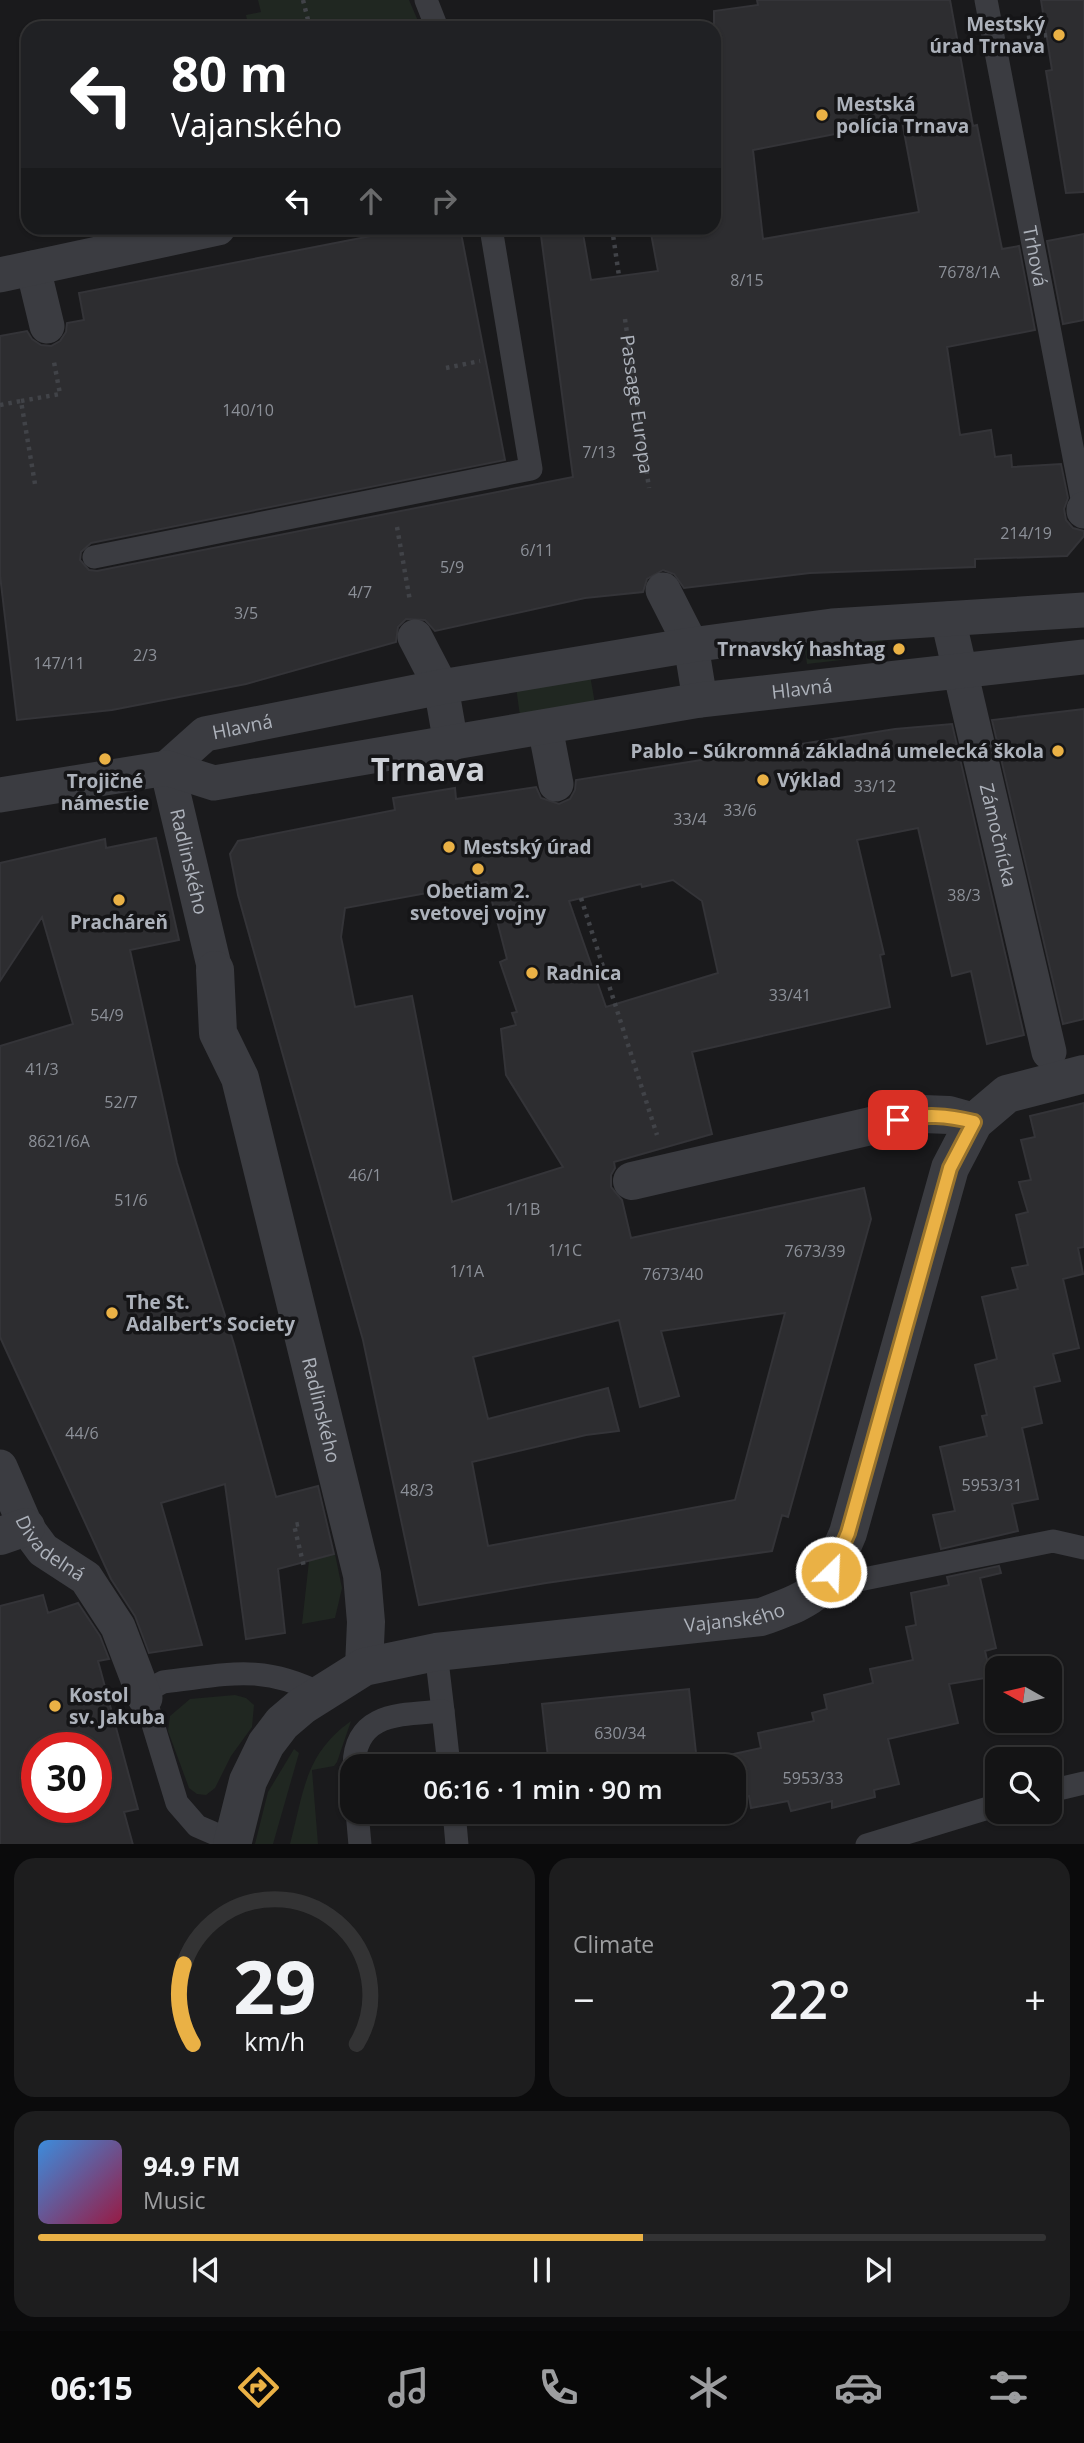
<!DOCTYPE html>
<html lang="en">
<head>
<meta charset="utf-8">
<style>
  body { margin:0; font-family:"Open Sans",sans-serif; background:#1d1d1e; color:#f1f3f6; height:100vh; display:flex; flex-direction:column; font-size:26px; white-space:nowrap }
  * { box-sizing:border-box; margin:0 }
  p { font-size:23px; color:#9d9ea0 }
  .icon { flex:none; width:38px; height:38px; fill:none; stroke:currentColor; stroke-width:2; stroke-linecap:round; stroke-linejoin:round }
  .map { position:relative; height:1844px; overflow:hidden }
  .details { display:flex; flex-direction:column; gap:14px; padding:14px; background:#0b0b0c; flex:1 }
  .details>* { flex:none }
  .banner { position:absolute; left:21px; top:21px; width:700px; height:214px; border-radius:21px; box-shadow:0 2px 5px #0004,0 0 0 2px #333334; background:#202124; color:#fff; overflow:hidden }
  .needle { width:46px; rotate:278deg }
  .fabs { position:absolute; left:985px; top:1656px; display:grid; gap:14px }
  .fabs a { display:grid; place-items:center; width:77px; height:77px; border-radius:14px; background:#141415; box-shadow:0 2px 5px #0004,0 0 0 2px #333334; font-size:35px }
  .speed { position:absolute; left:21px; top:1732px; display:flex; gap:14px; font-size:35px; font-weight:700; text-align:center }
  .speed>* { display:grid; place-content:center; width:91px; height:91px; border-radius:50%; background:#141415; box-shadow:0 2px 5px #0004,0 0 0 2px #333334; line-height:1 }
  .speed .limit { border:10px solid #d22; background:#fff; color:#111 }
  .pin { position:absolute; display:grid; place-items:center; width:60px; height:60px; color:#fff; margin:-30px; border-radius:14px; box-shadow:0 4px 10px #0006 }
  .me { position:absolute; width:77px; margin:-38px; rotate:24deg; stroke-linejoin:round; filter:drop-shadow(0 0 5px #0008) }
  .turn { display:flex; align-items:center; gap:24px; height:147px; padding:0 35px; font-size:32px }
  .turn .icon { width:91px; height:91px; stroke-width:2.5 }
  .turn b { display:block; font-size:49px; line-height:60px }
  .lanes { display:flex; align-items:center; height:66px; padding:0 35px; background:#0003; justify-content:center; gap:35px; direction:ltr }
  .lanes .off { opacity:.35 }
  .big { font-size:52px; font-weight:600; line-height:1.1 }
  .details .widget { flex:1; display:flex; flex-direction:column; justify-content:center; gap:10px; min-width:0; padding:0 24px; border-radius:21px; background:#1d1d1e }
  .details .dial { align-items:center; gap:0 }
  .dial svg { height:182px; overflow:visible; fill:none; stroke:#333334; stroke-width:7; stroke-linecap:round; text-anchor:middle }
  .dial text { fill:#f1f3f6; stroke:none }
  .song { display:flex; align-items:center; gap:21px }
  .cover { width:84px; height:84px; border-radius:10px; background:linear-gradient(135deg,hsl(210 70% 55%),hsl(340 70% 35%)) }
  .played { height:7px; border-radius:4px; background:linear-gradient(90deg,#eab145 60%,#333334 60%) }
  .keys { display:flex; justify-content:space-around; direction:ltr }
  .heat { display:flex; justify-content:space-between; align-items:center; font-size:38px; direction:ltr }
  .details .tiles { flex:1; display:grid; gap:14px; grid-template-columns:1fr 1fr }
  .widget:last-child { grid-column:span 2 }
  .trip { position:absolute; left:340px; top:1754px; width:406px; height:70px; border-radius:21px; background:#141415; box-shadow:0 2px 5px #0004,0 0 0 2px #333334; font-weight:600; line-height:70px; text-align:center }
  .dock { display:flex; height:112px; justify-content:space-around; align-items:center; background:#080808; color:#9d9ea0 }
  .dock .icon { width:49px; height:49px }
  .dock .selected { color:#eab145 }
  .dock b { font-size:32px; color:#f1f3f6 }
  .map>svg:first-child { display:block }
  .green { fill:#202721 }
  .building { fill:#2d2d30; stroke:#343438; stroke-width:2; fill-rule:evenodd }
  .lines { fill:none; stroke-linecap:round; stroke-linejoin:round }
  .path { stroke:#414348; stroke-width:4.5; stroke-dasharray:3.5 5; stroke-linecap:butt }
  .service { stroke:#3b3c41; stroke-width:23 }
  .pedestrian { stroke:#3b3c41; stroke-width:35 }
  .minor { stroke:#3b3c41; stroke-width:38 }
  .route-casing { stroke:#98732d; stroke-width:18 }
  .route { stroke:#eab145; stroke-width:12 }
  .poi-dot { fill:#eab145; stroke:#151517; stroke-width:2.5 }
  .labels { text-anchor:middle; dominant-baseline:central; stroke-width:7; stroke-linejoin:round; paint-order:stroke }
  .number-label { font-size:16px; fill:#8c9098 }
  .poi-label { font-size:19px; font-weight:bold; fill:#adb2bb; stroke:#151517; text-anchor:start }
  .street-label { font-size:19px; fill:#adb2bb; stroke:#151517 }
  .town-label { font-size:33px; font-weight:bold; fill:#ced1d7; stroke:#151517 }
</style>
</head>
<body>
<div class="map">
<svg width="1084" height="1845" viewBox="0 0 1084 1845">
  <rect width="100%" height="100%" fill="#1a1a1c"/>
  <path class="green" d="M258 0H409L421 28H249L246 15 261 12Z
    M882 633 884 655 807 664 804 642Z
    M590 675 595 704 520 716 516 687Z
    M335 1554 342 1588 335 1618 302 1624 309 1561Z
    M235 1695 246 1698 254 1705 252 1727 231 1756 215 1788 206 1795 197 1794 189 1788 168 1731 170 1716 190 1699Z
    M351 1721 337 1762 334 1766 312 1770 318 1844H290C304 1792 304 1755 351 1721Z
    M294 1749 299 1753 273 1844H255L268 1792Z"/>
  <path class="building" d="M757 0H950L973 126 977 125 1002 249 1019 246 1035 330 947 347 960 435 991 430 995 457 1011 455 1012 467 1061 464 1068 498 1064 509 1066 520 1073 528 1084 531V536L1067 556 975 559V567L810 573 684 588 674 574 663 570 647 579 643 592 585 598 435 631 425 620 406 619 398 627 396 642 246 684 112 710 17 720 0 575V336L27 331 32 339 41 345 51 346 60 341 66 332 67 323 84 320 79 293 412 228H460L505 460 91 543 81 552 80 560 89 570 97 571 573 477 540 228H582L591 280 658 271 650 228H714V11L758 5ZM902 121 919 212 763 239 753 150Z
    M1041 0H1084V192L1066 193 1046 71 1052 70Z
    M1084 234V320L1063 324 1047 241Z
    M1084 709V1019L1063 1024 992 720Z
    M952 724 1024 1035 987 1044 971 971 952 976 918 828 857 840 884 954 880 955 890 1007 692 1052 712 1134 614 1162 615 1168 611 1175V1187L622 1200 631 1238 864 1188 871 1219 788 1517 782 1515 772 1551 546 1583 419 1605 363 1340 238 895 230 854 238 841 395 810 393 798 455 788 456 799 536 787 541 798 559 804 570 799 575 790 576 780 895 729ZM673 880 702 901 718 973 606 1007 569 901 641 884 642 887ZM487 882 507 959 500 962 517 1012 512 1013 516 1025 501 1029 506 1075 563 1167 452 1202 412 996 355 1007 341 937 345 908ZM785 1313 735 1500 488 1546 472 1462 586 1435 619 1431 608 1388 488 1419 473 1357 619 1320 640 1407 679 1396 661 1331Z
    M156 838 179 940 130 950 177 1163 234 1344 276 1497 318 1486 334 1554 278 1569 285 1633 246 1639 225 1484 161 1503 202 1645 149 1653 135 1616 111 1579 0 1337V1046L73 1024 42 917 0 981V863L105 839 106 848Z
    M1084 1103V1247L1078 1248 1083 1274 1063 1279 1079 1348 1053 1354 1060 1381 1034 1387 1042 1423 1022 1428 1038 1499 1012 1504 1018 1531 941 1549 933 1515 955 1511 940 1447 987 1436 982 1416 987 1415 975 1365 997 1359 982 1297 1018 1289 1012 1268 1028 1265 1016 1215 1028 1212 1019 1182 1031 1180 1021 1140 1035 1137 1030 1116Z
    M999 1566 1001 1573 980 1578 996 1648 985 1651 991 1677 949 1684 958 1723 888 1739 899 1784 874 1790 875 1797 832 1808V1801L791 1811 788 1801 751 1808 749 1796 733 1797V1766H549L542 1704 689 1689 697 1762 761 1748 758 1733 814 1721 812 1713 827 1709 824 1695 873 1683 870 1669 913 1660 906 1627 916 1625 911 1593 949 1585 947 1577Z
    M43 1595 48 1613 78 1603 100 1636 109 1659 98 1661 138 1809 124 1812 133 1845H0V1606ZM37 1748H96V1808H37Z"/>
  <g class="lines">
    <g class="path">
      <path d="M303 0 310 28"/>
      <path d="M1027 38 1047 35"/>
      <path d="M612 228 619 276"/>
      <path id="s1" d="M625 319 649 488"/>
      <path d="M446 368 480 361"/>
      <path d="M21 401 60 394 54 362"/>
      <path d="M0 405 21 401 35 484"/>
      <path d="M397 527 410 601"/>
      <path d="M581 898 657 1135"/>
      <path d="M299 1524 294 1525 304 1567"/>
    </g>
    <g class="service">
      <path d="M426 0 437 28"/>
      <path id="s2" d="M986 0 1084 509"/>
      <path d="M94 557 531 469 491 228"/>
      <path d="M824 1587 1053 1541 1084 1548"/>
      <path d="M436 1652 443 1711"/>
      <path d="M354 1766C355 1711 402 1715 443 1711L449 1766"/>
      <path d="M1050 1791 1084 1783"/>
      <path d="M357 1811 360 1845"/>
      <path d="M454 1811 457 1845"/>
      <path d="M232 1841 197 1826 177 1803 145 1698 152 1688 163 1682C226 1675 262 1663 321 1694"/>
      <path d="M867 1845 998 1805"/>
    </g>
    <g class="pedestrian">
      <path d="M33 268 47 326"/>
      <path d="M0 275 218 228"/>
      <path d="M1084 509V511"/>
      <path d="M663 590 691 645 700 700"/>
      <path id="s3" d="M948 619 1049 1052"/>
      <path d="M415 637 441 687 451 744"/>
      <path d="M545 727 556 784"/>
      <path id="s4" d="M167 768 205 734 441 687 691 645 832 626 1084 610"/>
      <path id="s5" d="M167 768 215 970"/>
      <path id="s6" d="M0 795 167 768 214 783 700 700 1084 657"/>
      <path id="s7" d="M0 1467 26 1527 43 1550 86 1578 118 1627 145 1698"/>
    </g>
    <g class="minor">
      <path id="s8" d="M215 970 218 1033 240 1078 362 1575 366 1622 364 1667"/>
      <path d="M632 1181 923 1114 949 1115 974 1122"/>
      <path d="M0 1536 26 1527"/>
      <path id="s9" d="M232 1845 248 1781 266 1744 282 1723 302 1706 364 1667 436 1652 761 1617C822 1595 823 1592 848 1533L950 1168 974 1122 1007 1094 1084 1074"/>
    </g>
  </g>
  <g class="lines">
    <g class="route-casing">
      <path id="route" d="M831 1572 848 1533 950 1168 974 1122C946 1115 925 1114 898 1120"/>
    </g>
    <use href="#route" class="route"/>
  </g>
  <g class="poi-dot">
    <circle cx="1059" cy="35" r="7"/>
    <circle cx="822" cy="115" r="7"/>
    <circle cx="899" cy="649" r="7"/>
    <circle cx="1058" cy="751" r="7"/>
    <circle cx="105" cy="759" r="7"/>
    <circle cx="763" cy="780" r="7"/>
    <circle cx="449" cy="847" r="7"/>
    <circle cx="478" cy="869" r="7"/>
    <circle cx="119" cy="900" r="7"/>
    <circle cx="532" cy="973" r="7"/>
    <circle cx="112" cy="1313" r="7"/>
    <circle cx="55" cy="1706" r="7"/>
  </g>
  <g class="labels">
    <g class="number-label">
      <text x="969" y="272">7678/1A</text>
      <text x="747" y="280">8/15</text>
      <text x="248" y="410">140/10</text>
      <text x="599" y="452">7/13</text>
      <text x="1026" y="533">214/19</text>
      <text x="537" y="550">6/11</text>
      <text x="452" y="567">5/9</text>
      <text x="360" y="592">4/7</text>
      <text x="246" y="613">3/5</text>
      <text x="145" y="655">2/3</text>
      <text x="59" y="663">147/11</text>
      <text x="875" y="786">33/12</text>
      <text x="740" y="810">33/6</text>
      <text x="690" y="819">33/4</text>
      <text x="964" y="895">38/3</text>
      <text x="790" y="995">33/41</text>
      <text x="107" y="1015">54/9</text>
      <text x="42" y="1069">41/3</text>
      <text x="121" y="1102">52/7</text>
      <text x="59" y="1141">8621/6A</text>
      <text x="365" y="1175">46/1</text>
      <text x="131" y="1200">51/6</text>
      <text x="523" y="1209">1/1B</text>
      <text x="565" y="1250">1/1C</text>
      <text x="815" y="1251">7673/39</text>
      <text x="467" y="1271">1/1A</text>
      <text x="673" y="1274">7673/40</text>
      <text x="82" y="1433">44/6</text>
      <text x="992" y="1485">5953/31</text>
      <text x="417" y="1490">48/3</text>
      <text x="620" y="1733">630/34</text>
      <text x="813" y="1778">5953/33</text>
    </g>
    <g class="poi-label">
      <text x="1045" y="24" text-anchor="end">Mestský<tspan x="1045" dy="22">úrad Trnava</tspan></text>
      <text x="836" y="104">Mestská<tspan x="836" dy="22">polícia Trnava</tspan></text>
      <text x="885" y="649" text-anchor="end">Trnavský hashtag</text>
      <text x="1044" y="751" text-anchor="end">Pablo – Súkromná základná umelecká škola</text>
      <text x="777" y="780">Výklad</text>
      <text x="105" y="781" text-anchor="middle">Trojičné<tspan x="105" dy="22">námestie</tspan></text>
      <text x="463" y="847">Mestský úrad</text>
      <text x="478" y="891" text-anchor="middle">Obetiam 2.<tspan x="478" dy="22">svetovej vojny</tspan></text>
      <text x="119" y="922" text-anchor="middle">Pracháreň</text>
      <text x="546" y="973">Radnica</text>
      <text x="126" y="1302">The St.<tspan x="126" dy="22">Adalbert’s Society</tspan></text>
      <text x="69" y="1695">Kostol<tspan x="69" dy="22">sv. Jakuba</tspan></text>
    </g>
    <g class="street-label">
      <text stroke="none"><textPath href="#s2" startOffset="261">Trhová</textPath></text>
      <text stroke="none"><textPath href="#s1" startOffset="86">Passage Europa</textPath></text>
      <text stroke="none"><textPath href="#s6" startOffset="814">Hlavná</textPath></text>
      <text stroke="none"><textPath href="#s4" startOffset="89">Hlavná</textPath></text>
      <text stroke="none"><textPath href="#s3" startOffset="222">Zámočnícka</textPath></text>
      <text stroke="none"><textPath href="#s5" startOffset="96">Radlinského</textPath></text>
      <text stroke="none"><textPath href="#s8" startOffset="455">Radlinského</textPath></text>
      <text stroke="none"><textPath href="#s7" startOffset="98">Divadelná</textPath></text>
      <text stroke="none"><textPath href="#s9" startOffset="607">Vajanského</textPath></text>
    </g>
    <g class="town-label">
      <text x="428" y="768">Trnava</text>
    </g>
  </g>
</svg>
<div class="fabs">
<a><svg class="needle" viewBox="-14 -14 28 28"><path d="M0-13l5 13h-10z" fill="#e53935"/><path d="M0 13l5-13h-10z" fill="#9d9ea0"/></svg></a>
<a><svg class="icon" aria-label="search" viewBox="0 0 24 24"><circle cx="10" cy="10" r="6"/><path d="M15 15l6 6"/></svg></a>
</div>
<div class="speed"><div class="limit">30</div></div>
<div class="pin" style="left:898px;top:1120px;background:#d93025"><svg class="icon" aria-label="arrive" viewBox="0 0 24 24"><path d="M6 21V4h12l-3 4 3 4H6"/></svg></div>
<svg class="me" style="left:831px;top:1572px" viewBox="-20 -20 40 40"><circle r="17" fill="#eab145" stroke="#fff" stroke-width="3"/><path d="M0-11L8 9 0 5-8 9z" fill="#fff"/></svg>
<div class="trip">06:16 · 1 min · 90 m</div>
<div class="banner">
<div class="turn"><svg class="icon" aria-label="left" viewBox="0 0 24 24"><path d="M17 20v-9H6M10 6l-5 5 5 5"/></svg><div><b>80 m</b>Vajanského</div></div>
<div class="lanes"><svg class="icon" aria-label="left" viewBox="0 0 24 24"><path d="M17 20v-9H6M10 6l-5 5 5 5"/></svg><svg class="icon off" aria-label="ahead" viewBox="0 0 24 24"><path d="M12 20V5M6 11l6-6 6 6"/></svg><svg class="icon off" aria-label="right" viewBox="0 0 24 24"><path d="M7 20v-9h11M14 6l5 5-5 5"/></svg></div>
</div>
</div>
<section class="details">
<div class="tiles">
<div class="widget dial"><svg viewBox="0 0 100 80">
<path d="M14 69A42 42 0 1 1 86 69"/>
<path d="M14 69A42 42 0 0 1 10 34" stroke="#eab145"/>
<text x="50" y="56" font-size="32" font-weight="700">29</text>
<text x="50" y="72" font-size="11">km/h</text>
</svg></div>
<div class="widget"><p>Climate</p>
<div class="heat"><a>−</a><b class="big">22°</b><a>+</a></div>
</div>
<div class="widget">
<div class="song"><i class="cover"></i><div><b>94.9 FM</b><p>Music</p></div></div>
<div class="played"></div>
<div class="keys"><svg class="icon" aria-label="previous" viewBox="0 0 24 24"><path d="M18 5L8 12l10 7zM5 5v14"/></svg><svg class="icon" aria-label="pause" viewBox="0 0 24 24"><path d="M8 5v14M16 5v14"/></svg><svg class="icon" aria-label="next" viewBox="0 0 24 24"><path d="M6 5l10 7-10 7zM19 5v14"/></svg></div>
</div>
</div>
</section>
<nav class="dock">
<b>06:15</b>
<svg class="icon selected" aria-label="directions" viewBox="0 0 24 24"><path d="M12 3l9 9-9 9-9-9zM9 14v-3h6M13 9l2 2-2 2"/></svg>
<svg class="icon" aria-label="music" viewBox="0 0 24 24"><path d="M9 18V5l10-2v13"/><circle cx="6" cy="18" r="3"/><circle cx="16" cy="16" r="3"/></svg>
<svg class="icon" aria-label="phone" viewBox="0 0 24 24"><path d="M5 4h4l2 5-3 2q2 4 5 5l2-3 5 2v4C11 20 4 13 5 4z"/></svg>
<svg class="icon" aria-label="climate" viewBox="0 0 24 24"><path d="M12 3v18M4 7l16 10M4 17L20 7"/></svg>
<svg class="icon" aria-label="car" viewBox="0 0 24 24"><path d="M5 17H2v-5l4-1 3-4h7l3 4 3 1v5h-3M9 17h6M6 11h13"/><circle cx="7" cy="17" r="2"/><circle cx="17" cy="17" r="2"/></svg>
<svg class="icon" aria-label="filters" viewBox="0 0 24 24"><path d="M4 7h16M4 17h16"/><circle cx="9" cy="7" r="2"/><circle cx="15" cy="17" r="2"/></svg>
</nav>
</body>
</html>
